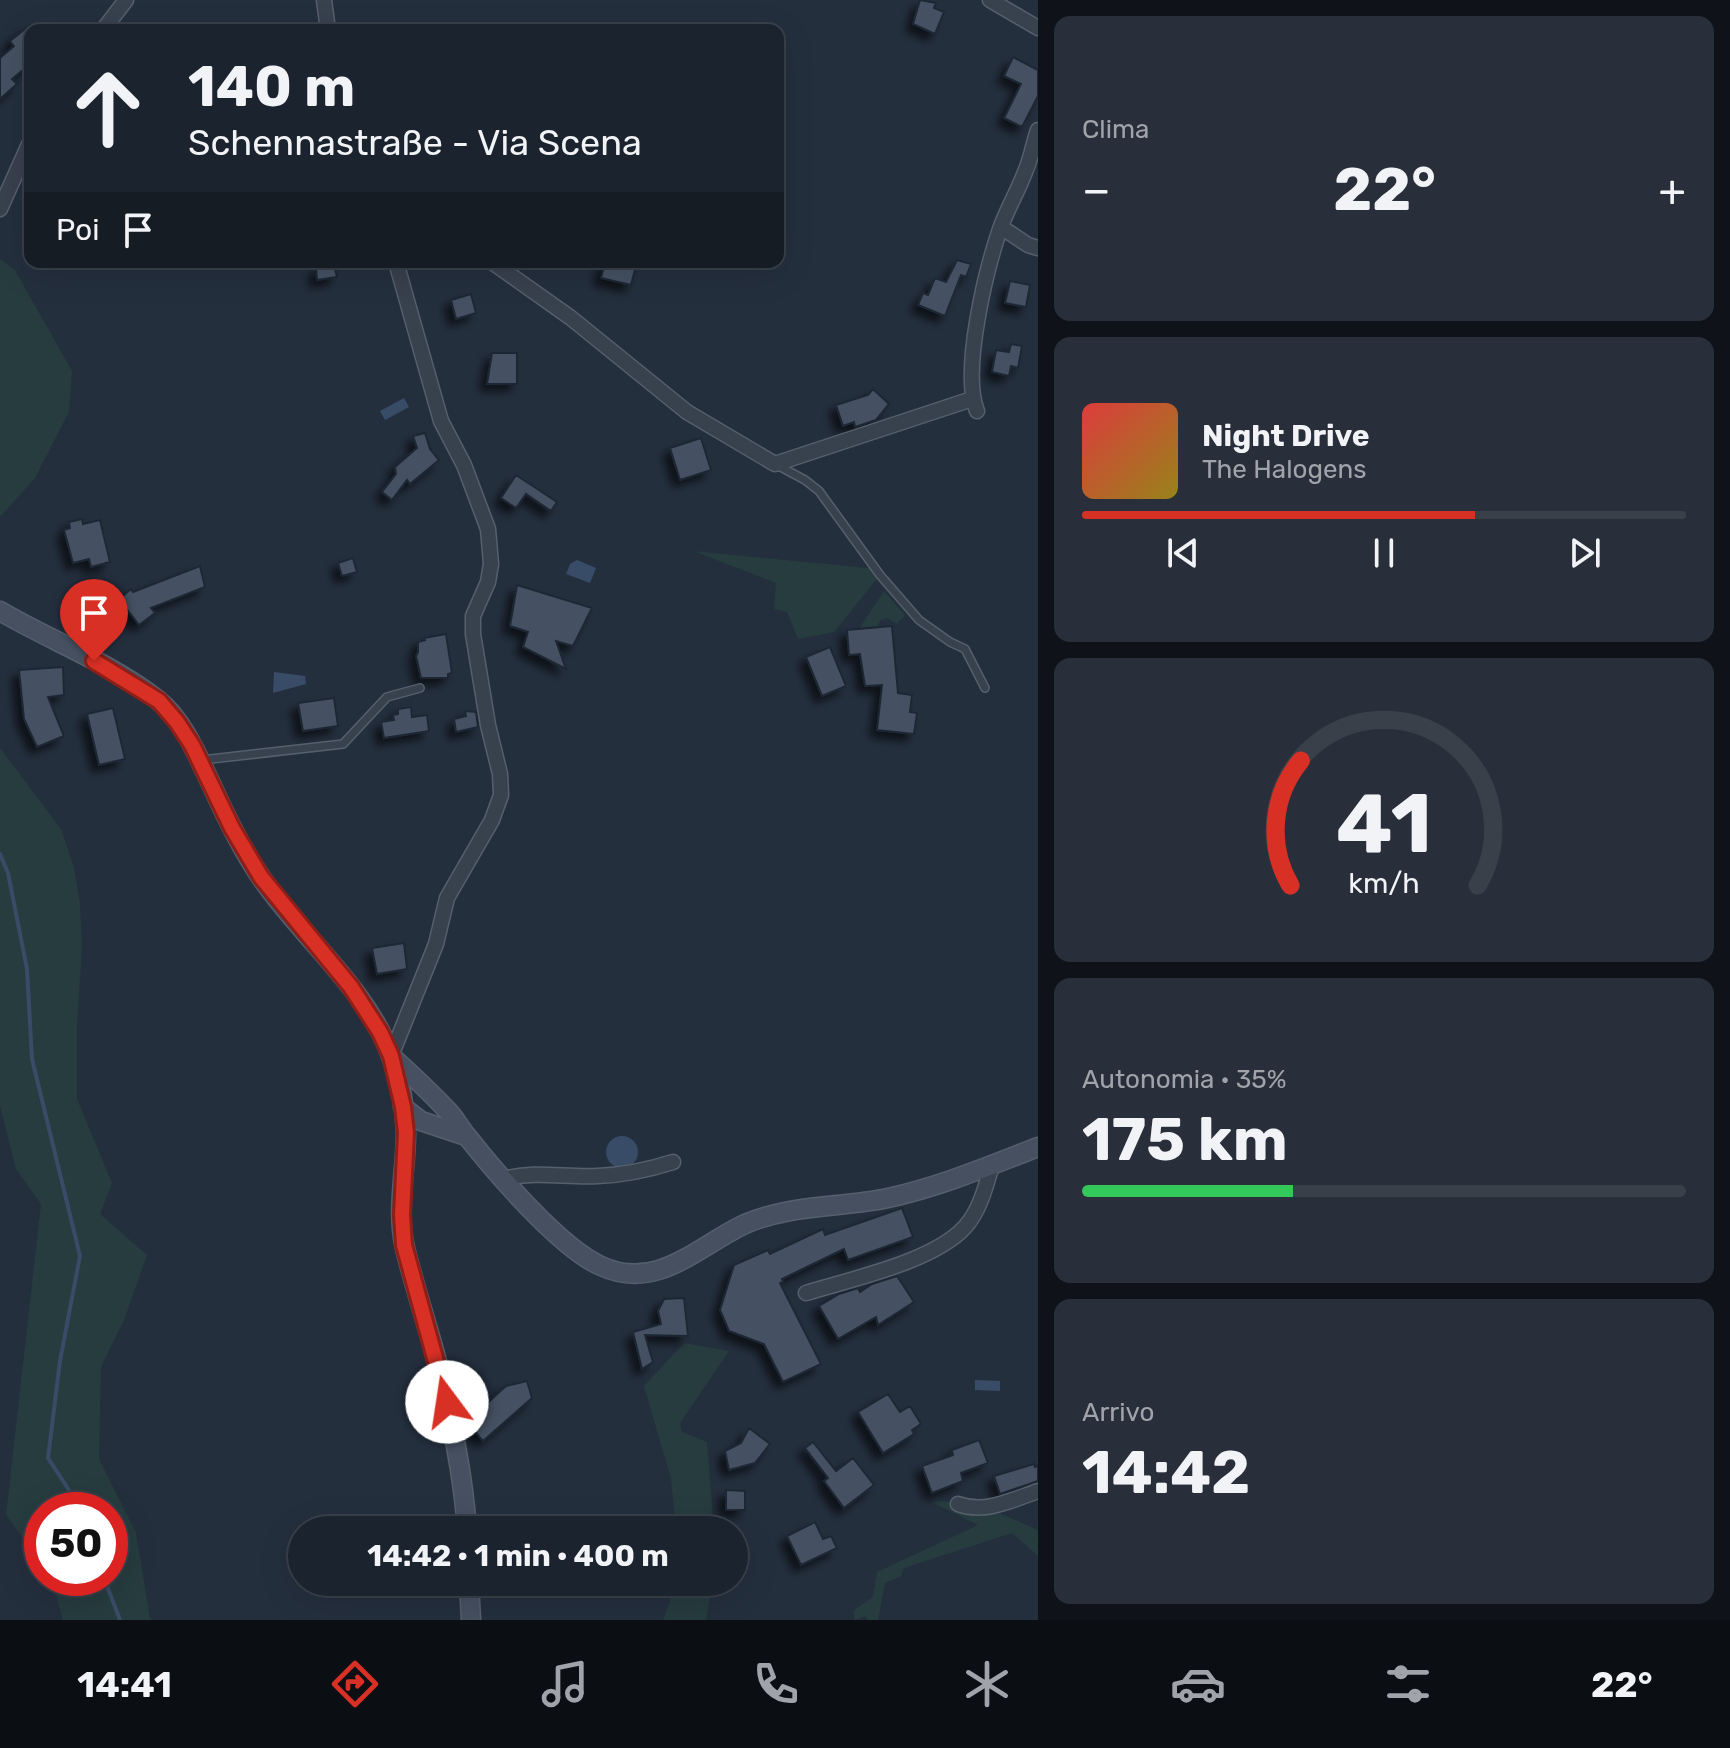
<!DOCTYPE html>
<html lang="it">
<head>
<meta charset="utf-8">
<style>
  body { margin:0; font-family:Rubik,sans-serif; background:#282f3a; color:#f1f3f6; height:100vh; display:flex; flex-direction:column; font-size:30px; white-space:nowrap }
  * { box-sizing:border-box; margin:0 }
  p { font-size:26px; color:#a0a4aa }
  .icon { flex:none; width:44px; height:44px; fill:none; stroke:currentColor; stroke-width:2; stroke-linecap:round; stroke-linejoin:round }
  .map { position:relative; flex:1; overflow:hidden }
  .sheet { display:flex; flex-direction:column; gap:16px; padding:16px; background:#0f1319; width:692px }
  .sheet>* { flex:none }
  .guide { position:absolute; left:24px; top:24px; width:760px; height:244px; border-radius:16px; box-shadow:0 8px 32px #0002,0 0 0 2px #39404a; background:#1b232e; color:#f1f3f6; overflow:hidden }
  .speed { position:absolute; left:24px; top:1492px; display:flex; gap:16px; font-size:40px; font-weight:700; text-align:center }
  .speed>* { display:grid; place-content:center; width:104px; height:104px; border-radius:50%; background:#1b232e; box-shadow:0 8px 32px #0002,0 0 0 2px #39404a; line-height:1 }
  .speed .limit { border:12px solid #d22; background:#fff; color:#111 }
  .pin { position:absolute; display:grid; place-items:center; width:68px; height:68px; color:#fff; margin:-82px -34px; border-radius:50% 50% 50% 0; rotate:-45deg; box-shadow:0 0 8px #0007 }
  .pin .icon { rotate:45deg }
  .me { position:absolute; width:88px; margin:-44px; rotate:346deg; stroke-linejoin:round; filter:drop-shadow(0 0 6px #0008) }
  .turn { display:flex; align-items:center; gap:28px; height:168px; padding:0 32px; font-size:36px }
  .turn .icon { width:104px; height:104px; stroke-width:2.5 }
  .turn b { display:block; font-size:56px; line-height:68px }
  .then { display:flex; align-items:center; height:76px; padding:0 32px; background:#0003; gap:16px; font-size:30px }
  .big { font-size:60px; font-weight:700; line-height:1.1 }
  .sheet .tile { flex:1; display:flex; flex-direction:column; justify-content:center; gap:12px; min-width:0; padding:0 28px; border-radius:16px; background:#282f3a }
  .sheet .dial { align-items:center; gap:0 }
  .dial svg { height:208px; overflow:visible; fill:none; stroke:#39404a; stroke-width:7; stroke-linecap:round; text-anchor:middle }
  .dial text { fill:#f1f3f6; stroke:none }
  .song { display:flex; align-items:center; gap:24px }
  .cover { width:96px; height:96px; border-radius:12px; background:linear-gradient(135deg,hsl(0 70% 55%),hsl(50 70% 35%)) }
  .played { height:8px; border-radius:4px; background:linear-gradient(90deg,#d93025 65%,#39404a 65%) }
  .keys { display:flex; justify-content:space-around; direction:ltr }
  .heat { display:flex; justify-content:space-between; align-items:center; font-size:44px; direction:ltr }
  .charge { height:12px; border-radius:6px; background:linear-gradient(90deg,#34c759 35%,#39404a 0) }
  .trip { position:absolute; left:288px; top:1516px; width:460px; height:80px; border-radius:40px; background:#1b232e; box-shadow:0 8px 32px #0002,0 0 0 2px #39404a; font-weight:700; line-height:80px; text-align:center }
  .tab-bar { display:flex; height:128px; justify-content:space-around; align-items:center; background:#0b0e12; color:#a0a4aa }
  .tab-bar .icon { width:56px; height:56px }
  .tab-bar .current { color:#d93025 }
  .tab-bar b { font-size:36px; color:#f1f3f6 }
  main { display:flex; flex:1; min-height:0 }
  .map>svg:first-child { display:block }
  .green { fill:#263c3f }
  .water { fill:#394c67 }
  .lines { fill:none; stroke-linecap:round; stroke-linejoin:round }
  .stream { stroke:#394c67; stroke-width:4 }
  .building { fill:#455162; stroke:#1f2835; stroke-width:2; filter:url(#shadow) }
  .lane-casing { stroke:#565f6c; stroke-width:10 }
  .street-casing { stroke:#565f6c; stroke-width:17 }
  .secondary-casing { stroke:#565f6c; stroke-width:21 }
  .lane { stroke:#38414e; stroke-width:7 }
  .street { stroke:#38414e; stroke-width:14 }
  .secondary { stroke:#465061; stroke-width:18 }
  .route-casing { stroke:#8d1f18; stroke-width:20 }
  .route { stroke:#d93025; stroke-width:14 }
</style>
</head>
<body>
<main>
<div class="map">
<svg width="1038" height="1620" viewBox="0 0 1038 1620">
  <defs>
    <filter id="shadow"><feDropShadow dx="-7" dy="7" stdDeviation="4" flood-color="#0009"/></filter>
  </defs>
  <rect width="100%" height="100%" fill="#242f3e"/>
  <path class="green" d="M0 259 15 270 72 371 69 412 35 478 0 517Z
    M693 551 868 568 869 560 880 575 834 632 798 639 787 612 774 609 776 583Z
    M884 591 905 615 897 624 887 618 881 620 877 627 859 629Z
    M0 748 61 829 74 868 80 904 82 947 77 1026V1099L112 1183 100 1214 147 1255 124 1320 101 1367 99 1459 136 1533 150 1618 152 1620H63L51 1578H110V1510H42V1564L6 1515 41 1204 16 1169 0 1106Z
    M684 1343 729 1351 680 1423 682 1432 707 1442 714 1530H676L671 1479 644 1386Z
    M944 1501 988 1508 1038 1530V1556L1012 1533 904 1568 901 1576 885 1583 878 1620H868L865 1616 855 1620 853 1611 873 1597 877 1572 978 1525 932 1502Z
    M677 1582H713L706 1620H663Z"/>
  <path class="water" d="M404 398 409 407 385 420 380 411Z
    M577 560 596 568 590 583 566 574 570 564Z
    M274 672 305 676 306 684 273 693Z
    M606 1152a16 16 0 1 1 32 0a16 16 0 1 1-32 0Z
    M975 1380 1000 1381V1391L975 1390Z"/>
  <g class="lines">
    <path class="stream" d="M0 854 8 873 27 969 32 1059 80 1256 60 1361 48 1458 82 1510
      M104 1578 120 1620"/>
  </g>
  <path class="building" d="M920 0 936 3 934 8 944 12 935 34 913 24Z
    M30 25V64L12 79 17 84 0 99V58L14 46 10 41Z
    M1013 57 1038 70V96L1022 127 1004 118 1021 84 1004 76Z
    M957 260 971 264 966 277 961 275 945 316 918 305 923 293 928 295 935 278 946 282Z
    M605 262H637L631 285 601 278Z
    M334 265 337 277 317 280 316 268Z
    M1010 281 1030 285 1026 307 1005 303Z
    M471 294 476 313 456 319 451 300Z
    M1011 344 1022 346 1018 368 1011 366 1009 376 992 372 996 350 1009 352Z
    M492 353H517V384H487Z
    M873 389 889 404 876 420 855 427 854 422 843 426 836 405 868 395Z
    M425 433 430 449 439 460 410 484 407 480 392 500 382 492 396 474 395 467 417 448 413 436Z
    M701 438 711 470 680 480 670 448Z
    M516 475 557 502 551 511 526 494 516 508 501 498Z
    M82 519 83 524 100 520 110 562 91 567 89 559 73 563 64 530 70 528 69 522Z
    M353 558 357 572 342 576 338 563Z
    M200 566 205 587 151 608 155 613 139 625 119 599 131 589 133 592Z
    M517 585 592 608 573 646 556 641 566 669 523 647 528 632 510 626Z
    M892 626 898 693 912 695 910 712 917 713 914 734 877 730 882 685 865 686 860 654 849 655 847 630Z
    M446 634 452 673 448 674V678H421L416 656 418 652V642L425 640 424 638Z
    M830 647 846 686 822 696 806 657Z
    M63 667 64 695 48 697 64 736 37 747 24 719 19 670Z
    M334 698 338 726 303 731 298 703Z
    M411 707 412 717 427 715 429 731 384 738 381 722 394 720 393 715 398 714V709Z
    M113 708 125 759 99 765 87 714Z
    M465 711 476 712 478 727 456 732 454 719 466 716Z
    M404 943 407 969 377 974 372 948Z
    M902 1208 913 1237 848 1260 844 1249 782 1279 783 1282 780 1283 821 1364 783 1382 764 1344 729 1331 720 1310 734 1265 768 1250 770 1254 823 1229 825 1235Z
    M897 1276 914 1302 878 1325 876 1317 838 1339 819 1306 839 1294 858 1288 860 1292 872 1284Z
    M684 1298 688 1336 645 1335 653 1362 642 1369 633 1332 661 1324 658 1311 664 1299Z
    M527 1381 532 1398 483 1441 471 1426 476 1422 472 1417 506 1386Z
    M888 1394 900 1412 910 1406 921 1424 912 1430 914 1434 883 1453 858 1412Z
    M749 1428 770 1444 755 1463 729 1470 725 1451 741 1443Z
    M979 1440 988 1463 961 1473 963 1481 932 1493 922 1466 953 1455 952 1450Z
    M813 1442 836 1471 853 1458 874 1485 844 1508 824 1481 828 1478 805 1448Z
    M1034 1464 1035 1467 1038 1466V1481L1000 1494 994 1476Z
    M726 1490 745 1491V1510H726Z
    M815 1522 823 1539 831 1536 837 1548 801 1565 787 1536Z"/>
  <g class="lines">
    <g class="lane-casing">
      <path id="lane" d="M777 465 805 480 819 491 880 575 919 620 950 642 965 649 985 688
        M202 760 343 744 387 697 420 688"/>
    </g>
    <g class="street-casing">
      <path id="street" d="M324 0 328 30
        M990 0 1038 28
        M103 30 126 0
        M0 209 30 142
        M1001 227 1028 245 1038 248
        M492 262 571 318 687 412 775 464 972 399
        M977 411C961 371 986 270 1000 229 1007 209 1018 191 1025 172 1031 159 1033 144 1038 130
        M391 1056 436 944 447 898 492 820 501 795 500 774 488 725 473 634V616L488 582 491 564 488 529 464 465 441 421 396 262
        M504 1179C536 1170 566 1178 598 1176 624 1175 648 1170 673 1162
        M806 1293C851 1279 933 1262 965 1227 980 1210 986 1186 992 1165
        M958 1504C985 1514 1012 1500 1038 1491"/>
    </g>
    <g class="secondary-casing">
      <path id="secondary" d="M0 611C51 641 111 663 158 700 184 721 198 757 212 786 226 817 241 848 260 876 300 936 367 988 391 1056 400 1080 405 1108 406 1133 406 1171 396 1210 405 1248 414 1285 426 1321 436 1358 451 1415 463 1472 467 1530
        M391 1056C411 1074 430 1092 448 1111 455 1118 460 1128 466 1135 495 1172 560 1248 601 1266 657 1292 698 1246 745 1224 791 1204 841 1208 888 1198 939 1187 989 1166 1038 1147
        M403 1107 421 1121 466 1136
        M469 1582 471 1620"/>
    </g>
    <use href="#lane" class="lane"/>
    <use href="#street" class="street"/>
    <use href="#secondary" class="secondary"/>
  </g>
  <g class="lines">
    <g class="route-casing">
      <path id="route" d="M94 661 159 701 177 722 192 745 232 828 261 877 351 987 380 1032 391 1056 403 1107 406 1133 402 1215 404 1245 447 1402"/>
    </g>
    <use href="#route" class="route"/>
  </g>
</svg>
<div class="speed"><div class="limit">50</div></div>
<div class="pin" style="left:94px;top:661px;background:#d93025"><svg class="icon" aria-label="arrive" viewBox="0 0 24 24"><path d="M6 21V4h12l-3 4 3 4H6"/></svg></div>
<svg class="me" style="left:447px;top:1402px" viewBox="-20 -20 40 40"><circle r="19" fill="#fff"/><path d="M0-13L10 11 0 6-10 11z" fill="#d93025"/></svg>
<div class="trip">14:42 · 1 min · 400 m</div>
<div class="guide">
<div class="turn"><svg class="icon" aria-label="ahead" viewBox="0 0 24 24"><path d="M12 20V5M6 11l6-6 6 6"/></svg><div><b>140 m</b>Schennastraße - Via Scena</div></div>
<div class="then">Poi<svg class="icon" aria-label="arrive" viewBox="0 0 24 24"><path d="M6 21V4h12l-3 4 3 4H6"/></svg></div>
</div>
</div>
<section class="sheet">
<div class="tile"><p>Clima</p>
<div class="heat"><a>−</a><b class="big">22°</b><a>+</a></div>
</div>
<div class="tile">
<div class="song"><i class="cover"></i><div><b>Night Drive</b><p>The Halogens</p></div></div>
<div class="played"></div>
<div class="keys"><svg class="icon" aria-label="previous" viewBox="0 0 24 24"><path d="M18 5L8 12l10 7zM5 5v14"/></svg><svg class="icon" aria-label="pause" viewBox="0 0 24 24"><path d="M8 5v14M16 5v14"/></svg><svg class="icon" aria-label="next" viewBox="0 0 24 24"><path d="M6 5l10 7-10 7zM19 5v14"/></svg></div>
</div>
<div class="tile dial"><svg viewBox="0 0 100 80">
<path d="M14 69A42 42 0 1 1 86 69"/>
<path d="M14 69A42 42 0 0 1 18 21" stroke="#d93025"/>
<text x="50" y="56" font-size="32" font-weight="700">41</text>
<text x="50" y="72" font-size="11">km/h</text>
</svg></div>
<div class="tile"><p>Autonomia · 35%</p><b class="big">175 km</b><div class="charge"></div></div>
<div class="tile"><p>Arrivo</p><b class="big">14:42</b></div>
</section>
</main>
<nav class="tab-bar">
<b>14:41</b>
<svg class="icon current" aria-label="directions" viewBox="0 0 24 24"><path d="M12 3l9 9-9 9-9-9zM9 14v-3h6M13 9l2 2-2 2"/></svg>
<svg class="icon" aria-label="music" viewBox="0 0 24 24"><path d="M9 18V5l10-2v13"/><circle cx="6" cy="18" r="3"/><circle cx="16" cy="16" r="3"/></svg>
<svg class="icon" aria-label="phone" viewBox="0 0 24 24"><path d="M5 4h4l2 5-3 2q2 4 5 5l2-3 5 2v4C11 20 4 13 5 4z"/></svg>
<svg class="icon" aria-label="climate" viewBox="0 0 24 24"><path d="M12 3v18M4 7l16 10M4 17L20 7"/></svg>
<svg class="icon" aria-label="car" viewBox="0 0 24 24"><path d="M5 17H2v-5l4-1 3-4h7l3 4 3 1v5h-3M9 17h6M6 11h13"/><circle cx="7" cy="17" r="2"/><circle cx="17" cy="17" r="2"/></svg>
<svg class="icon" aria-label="filters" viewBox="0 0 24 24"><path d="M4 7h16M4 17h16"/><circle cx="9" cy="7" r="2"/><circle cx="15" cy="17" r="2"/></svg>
<b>22°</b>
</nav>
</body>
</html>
